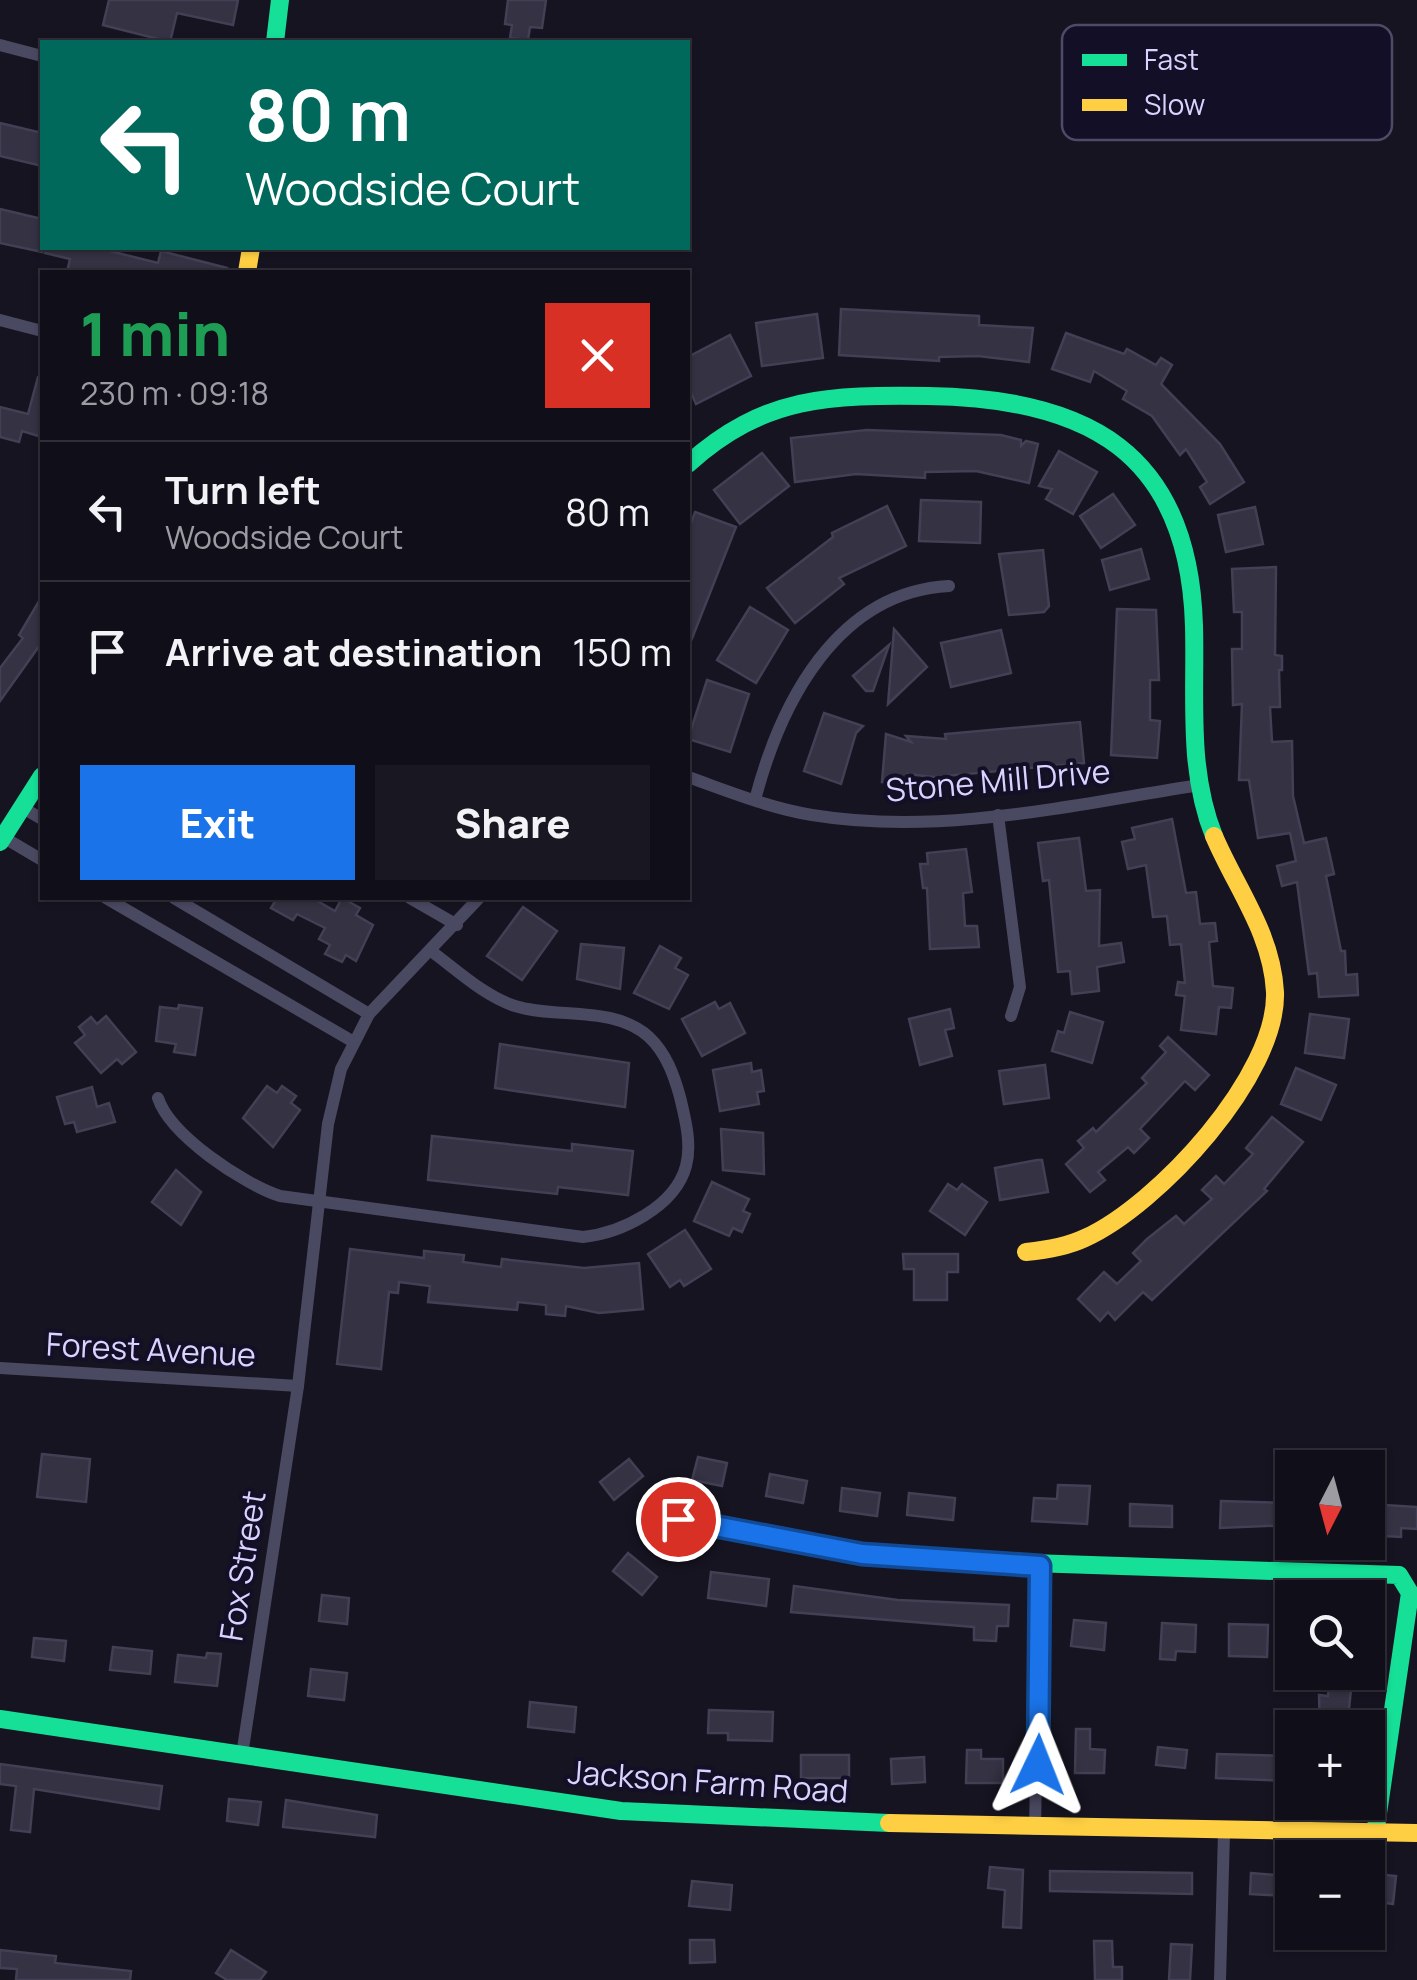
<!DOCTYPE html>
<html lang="en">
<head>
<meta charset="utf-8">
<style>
  :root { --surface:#100f19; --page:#191822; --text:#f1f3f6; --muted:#9c9ca2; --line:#302f38; --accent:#1a73e8 }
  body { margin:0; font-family:Manrope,sans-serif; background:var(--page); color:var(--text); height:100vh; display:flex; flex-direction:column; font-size:38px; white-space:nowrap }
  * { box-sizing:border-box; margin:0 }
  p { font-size:32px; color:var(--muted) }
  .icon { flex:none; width:55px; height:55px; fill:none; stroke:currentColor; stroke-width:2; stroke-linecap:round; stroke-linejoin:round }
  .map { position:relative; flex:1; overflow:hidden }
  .sheet { position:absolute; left:40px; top:270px; width:650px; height:630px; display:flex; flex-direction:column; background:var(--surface); border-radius:0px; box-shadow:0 2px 8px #0004,0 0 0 2px var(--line) }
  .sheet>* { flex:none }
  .banner { position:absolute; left:40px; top:40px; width:650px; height:210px; border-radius:0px; box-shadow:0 2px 8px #0004,0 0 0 2px var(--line); background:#00695c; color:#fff; overflow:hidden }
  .needle { width:65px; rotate:186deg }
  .tools { position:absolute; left:1275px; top:1450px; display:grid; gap:20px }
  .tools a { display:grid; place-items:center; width:110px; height:110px; border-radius:0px; background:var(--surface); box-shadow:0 2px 8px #0004,0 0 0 2px var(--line); font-size:50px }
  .pin { position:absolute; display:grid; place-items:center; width:85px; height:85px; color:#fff; margin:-42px; border:5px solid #fff; border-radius:50%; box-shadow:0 2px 10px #0007 }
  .me { position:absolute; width:110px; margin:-55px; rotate:2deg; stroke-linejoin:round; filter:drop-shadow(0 0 8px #0008) }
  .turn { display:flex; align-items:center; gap:35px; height:210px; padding:0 40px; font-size:45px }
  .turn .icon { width:130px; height:130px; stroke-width:2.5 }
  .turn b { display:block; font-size:70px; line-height:85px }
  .round { display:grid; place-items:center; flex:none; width:105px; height:105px; border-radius:0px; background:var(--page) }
  .summary { display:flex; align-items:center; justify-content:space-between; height:170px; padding:0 40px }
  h1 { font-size:60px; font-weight:800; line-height:75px; color:#1e9e55 }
  .button { display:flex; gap:20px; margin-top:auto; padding:20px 40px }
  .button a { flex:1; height:115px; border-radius:0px; background:var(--accent); color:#fff; font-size:40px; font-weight:800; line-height:115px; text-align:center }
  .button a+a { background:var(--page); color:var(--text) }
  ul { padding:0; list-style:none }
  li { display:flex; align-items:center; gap:30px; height:140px; padding:0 40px; border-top:2px solid var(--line) }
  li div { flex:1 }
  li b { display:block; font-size:38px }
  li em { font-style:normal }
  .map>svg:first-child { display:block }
</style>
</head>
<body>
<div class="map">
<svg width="1417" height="1980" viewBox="0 0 1417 1980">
  <rect width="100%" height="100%" fill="#161421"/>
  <g fill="#343243" stroke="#433f54" stroke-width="2.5">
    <path d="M109,0H238L233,25L177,13L170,42L103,25Z"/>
    <path d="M508,0H546L542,28L530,27L528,40L510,38L512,25L505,24Z"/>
    <path d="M0,123L42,133V166L0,156Z"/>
    <path d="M0,209L42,219V252L0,243Z"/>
    <path d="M46,248H98L158,263L161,251L227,268L226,272H67L70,259L45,253Z"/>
    <path d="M841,309L979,316V325L1033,328L1029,362L978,356L939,357V361L839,355Z"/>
    <path d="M817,314L823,358L762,366L756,323Z"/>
    <path d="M1066,333L1124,354L1127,349L1156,365L1161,358L1172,365L1161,384L1220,444L1244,482L1210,504L1200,487L1207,482L1186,449L1180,455L1152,416L1123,399L1127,391L1094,371L1090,382L1052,369Z"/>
    <path d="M730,335L751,376L696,404L688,386V357Z"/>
    <path d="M38,377H42V437L22,431L19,442L0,437V407L28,414Z"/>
    <path d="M867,430L1001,435L1021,440V446L1026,441L1038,444L1029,483L976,471L925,472V478L856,474L795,482L791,438Z"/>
    <path d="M1059,451L1097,472L1073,514L1046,499L1052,489L1039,486Z"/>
    <path d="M762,453L789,486L740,524L714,490Z"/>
    <path d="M1113,494L1135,525L1101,548L1080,516Z"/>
    <path d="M921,500L981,502L980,543L919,541Z"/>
    <path d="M887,506L906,546L839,578L844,584L795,623L767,588L833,537L832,533Z"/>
    <path d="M1255,507L1263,544L1226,552L1218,515Z"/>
    <path d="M695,512L736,527L689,646L688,532Z"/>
    <path d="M1141,549L1149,579L1110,590L1102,560Z"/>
    <path d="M1043,550L1049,606L1044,612L1009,615L999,554Z"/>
    <path d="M1276,567L1275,655L1282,656V670H1279L1280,707H1270L1272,742L1292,741L1293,796L1304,843L1326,838L1334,874L1326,876L1341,951H1345L1346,975L1357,974L1358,995L1319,997L1317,973L1309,974L1297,882L1282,886L1277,866L1296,861L1290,833L1258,838L1249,780H1239L1242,704L1233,705L1232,649H1242V612H1234L1232,569Z"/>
    <path d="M42,596V642L0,701V668L23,638L19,635Z"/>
    <path d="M750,607L788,630L756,683L717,660Z"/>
    <path d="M1117,609L1156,610L1159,680H1150V720L1160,721L1157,758L1111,755Z"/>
    <path d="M894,629L927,667L888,704Z"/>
    <path d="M1001,630L1011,673L951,687L941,643Z"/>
    <path d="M889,645L873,691H866L853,676Z"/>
    <path d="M707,680L749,694L730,752L688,739Z"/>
    <path d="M824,713L863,726L856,733L841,784L804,771Z"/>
    <path d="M1080,722L1084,763L934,777L907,774V784L882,782L886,734L911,742L906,736L946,739L945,734Z"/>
    <path d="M1172,819L1186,893L1196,892L1200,924L1215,923L1217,941L1209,942L1213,986L1233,988L1231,1008L1219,1007L1216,1034L1181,1030L1185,996L1176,995L1178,982L1185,983L1181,944L1170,945L1167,916L1153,917L1146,865L1128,869L1122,842L1135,839L1132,828Z"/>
    <path d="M1079,838L1086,891L1100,890L1099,946L1121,943L1124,962L1097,967L1099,991L1072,994L1070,971L1058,972L1049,880L1043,881L1038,843Z"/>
    <path d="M966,849L972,892L963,893L965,926H977L979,947L930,949L927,888H923L920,864H928L927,853Z"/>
    <path d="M277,898H312L335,911L342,898L360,908L356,915L373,925L356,961L346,955L342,962L325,954L330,945L319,939L325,928L297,914L293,920L271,908Z"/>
    <path d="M523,907L557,931L522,980L487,956Z"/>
    <path d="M581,944L624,948L620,989L577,979Z"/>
    <path d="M660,946L681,958L675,968L688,975L669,1009L634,993Z"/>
    <path d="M715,1002L719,1009L730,1003L745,1033L702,1056L682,1019Z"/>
    <path d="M179,1005L202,1008L195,1055L174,1052L176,1044L156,1041L160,1007L178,1009Z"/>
    <path d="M950,1009L954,1028L945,1030L952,1056L920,1065L909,1019Z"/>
    <path d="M1070,1012L1103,1022L1092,1063L1052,1051L1058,1031L1064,1033Z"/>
    <path d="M1310,1014L1349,1019L1344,1058L1305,1053Z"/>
    <path d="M106,1016L136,1052L122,1064L117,1059L101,1073L75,1043L85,1035L79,1027L91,1017L97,1024Z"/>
    <path d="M1168,1037L1209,1075L1195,1090L1185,1081L1140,1129L1149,1138L1134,1153L1128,1147L1098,1172L1105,1180L1090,1192L1066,1164L1084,1148L1078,1141L1093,1128L1096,1132L1147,1083L1142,1078L1166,1052L1160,1046Z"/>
    <path d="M500,1044L629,1063L625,1107L495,1088Z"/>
    <path d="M751,1063L752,1072L761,1070L764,1091L757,1092L759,1104L720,1111L713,1070Z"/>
    <path d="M1045,1065L1049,1098L1004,1104L999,1071Z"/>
    <path d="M1296,1068L1336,1085L1321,1120L1281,1104Z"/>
    <path d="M267,1086L277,1093L282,1086L296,1096L291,1103L300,1110L273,1147L243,1118Z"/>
    <path d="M92,1087L97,1107L109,1103L115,1122L77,1132L74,1122L65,1124L57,1097Z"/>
    <path d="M1272,1117L1303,1142L1264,1189L1267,1191L1152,1300L1143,1292L1115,1320L1108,1312L1100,1321L1078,1299L1104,1272L1117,1284L1141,1261L1133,1253L1147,1239L1176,1216L1184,1224L1212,1199L1202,1190L1216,1176L1224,1184L1253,1154L1246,1148Z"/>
    <path d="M721,1129L763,1133L764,1174L723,1170Z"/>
    <path d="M432,1136L572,1151V1144L633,1151L628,1195L558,1187L557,1194L428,1180Z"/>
    <path d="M1037,1160H1042L1048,1192L1000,1200L995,1168Z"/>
    <path d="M176,1170L201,1192L181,1225L152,1202Z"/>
    <path d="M712,1182L749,1199L743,1211L750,1214L742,1232L733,1228L729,1236L694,1221Z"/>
    <path d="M948,1184L957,1190L962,1184L987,1202L965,1235L930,1211Z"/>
    <path d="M685,1230L711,1269L684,1286L680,1280L670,1287L648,1254Z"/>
    <path d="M350,1249L424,1258V1251L464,1255L463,1262L501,1267L502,1259L584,1268L639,1263L643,1309L599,1313L566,1306L565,1316L546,1314V1305L518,1302L517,1310L428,1302L430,1286L399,1282L398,1293L389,1292L381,1369L337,1364Z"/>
    <path d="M903,1254H958V1272H947V1300H914V1269H904Z"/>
    <path d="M42,1454L90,1459L86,1502L37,1497Z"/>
    <path d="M698,1457L727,1463L722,1486L692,1480Z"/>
    <path d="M629,1459L643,1476L614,1500L600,1482Z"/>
    <path d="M770,1474L807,1481L803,1503L766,1496Z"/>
    <path d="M1058,1485L1090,1486L1087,1524L1032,1521L1034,1498L1057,1499Z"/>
    <path d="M842,1488L880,1493L877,1516L840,1511Z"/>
    <path d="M909,1493L955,1498L953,1520L907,1515Z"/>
    <path d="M1221,1501L1292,1503V1525L1220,1528Z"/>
    <path d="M1130,1504L1172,1506V1527L1130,1526Z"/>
    <path d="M1368,1504L1417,1507V1529L1401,1528V1537L1384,1536V1527L1368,1526Z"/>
    <path d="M628,1553L657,1577L642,1595L613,1571Z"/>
    <path d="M711,1572L769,1579L766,1606L708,1598Z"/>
    <path d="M794,1586L898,1600L1009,1605L1008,1626H997L996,1641L974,1640V1627L791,1612Z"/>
    <path d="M322,1595L349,1598L347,1624L319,1621Z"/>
    <path d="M1074,1620L1106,1623L1104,1650L1071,1646Z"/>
    <path d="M1162,1623L1196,1625L1195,1652L1176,1651L1175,1660L1160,1659Z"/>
    <path d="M1229,1624L1268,1625L1267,1657L1229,1656Z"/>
    <path d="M34,1638L66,1641L64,1661L32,1657Z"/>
    <path d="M113,1647L152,1651L150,1674L110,1670Z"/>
    <path d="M207,1653L221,1654L217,1686L175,1682L178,1655L206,1658Z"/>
    <path d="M311,1669L347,1673L344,1700L308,1696Z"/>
    <path d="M1330,1678L1352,1680L1347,1728H1320L1319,1695L1328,1696Z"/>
    <path d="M530,1702L576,1707L574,1732L528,1727Z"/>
    <path d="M709,1710L773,1712L772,1741L728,1740V1733H708Z"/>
    <path d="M1076,1729H1090V1749L1105,1750L1104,1773H1075Z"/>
    <path d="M1158,1747L1187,1750L1185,1768L1156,1765Z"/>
    <path d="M967,1750H981V1759H1003V1783H966Z"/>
    <path d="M1217,1754L1292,1756V1781L1216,1778Z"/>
    <rect x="801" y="1755" width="48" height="23"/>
    <path d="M924,1757L925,1782L892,1784L891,1759Z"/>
    <path d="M0,1764L162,1786L159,1809L34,1789L30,1832L11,1830L16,1786L0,1784Z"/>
    <path d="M229,1799L261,1802L258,1825L227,1821Z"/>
    <path d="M286,1800L377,1815L375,1837L283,1827Z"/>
    <path d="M990,1867L1023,1870L1021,1928L1003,1927L1005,1890L988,1888Z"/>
    <path d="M1050,1871L1192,1873V1894L1050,1891Z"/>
    <path d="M1251,1873L1288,1876L1286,1896L1250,1894Z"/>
    <path d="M1368,1873L1396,1876L1393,1904L1386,1903L1382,1934L1368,1932Z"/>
    <path d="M692,1881L732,1885L730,1910L689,1906Z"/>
    <path d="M690,1940H714L715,1962L690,1963Z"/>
    <path d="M1094,1941H1112L1113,1967H1122V1980H1095Z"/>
    <path d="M1171,1944L1192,1945L1190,1980H1169Z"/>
    <path d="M0,1950L56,1956L55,1963L131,1971L130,1980H16L17,1969L0,1968Z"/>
    <path d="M231,1950L266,1972L260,1980H227L216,1973Z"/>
  </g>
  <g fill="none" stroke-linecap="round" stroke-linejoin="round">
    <g stroke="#4a4962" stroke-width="12">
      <path d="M0,45L42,56"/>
      <path d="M0,320L42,331"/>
      <path d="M688,777C728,791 769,808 812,815C940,836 1072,805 1199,785"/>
      <path d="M755,800C780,704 836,592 949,586"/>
      <path d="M23,808L42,819"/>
      <path d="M998,815L1020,987L1011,1016"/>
      <path d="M3,837L42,860"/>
      <path d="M106,898L352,1041"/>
      <path d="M174,898L369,1014"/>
      <path d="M410,898L457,925"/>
      <path d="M158,1098C170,1135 243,1184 280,1196L583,1237C621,1233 675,1207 686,1166C692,1144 685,1118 680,1097C674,1075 666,1053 649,1037C614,1005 556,1019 515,1006C484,996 457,970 431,951"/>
      <path d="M0,1368L298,1386"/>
      <path d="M242,1755L298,1386L328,1124L341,1069L369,1014L479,898"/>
      <path d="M1035,1829L1040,1566"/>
      <path d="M1220,1980L1224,1833"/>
    </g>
    <g stroke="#16e098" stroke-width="18">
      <path d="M275,42L280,0"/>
      <path d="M688,464C765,395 830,395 928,396C1087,398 1189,452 1194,626C1196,696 1187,769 1214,836"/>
      <path d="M0,842L42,776"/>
      <path d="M677,1519L905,1559L1399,1575L1410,1593L1375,1834"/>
      <path d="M0,1719L621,1811L889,1823"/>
    </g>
    <g stroke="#ffcf43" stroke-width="18">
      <path d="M247,272L251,248"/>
      <path d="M1026,1252C1047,1250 1066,1247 1085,1238C1158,1205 1278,1075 1275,992C1272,933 1236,888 1214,836"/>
      <path d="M889,1823L1417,1833"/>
    </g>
  </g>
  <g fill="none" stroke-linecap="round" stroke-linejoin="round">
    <defs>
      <path id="route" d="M678,1519L862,1554L1040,1566L1038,1765"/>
    </defs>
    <use href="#route" stroke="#114b97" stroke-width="25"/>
    <use href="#route" stroke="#1a73e8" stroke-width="18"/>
  </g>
  <g text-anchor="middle" stroke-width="8" stroke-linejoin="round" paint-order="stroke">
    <g font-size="32" fill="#d9d4ff" stroke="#130f26">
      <text transform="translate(998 781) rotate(-5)" y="11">Stone Mill Drive</text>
      <text transform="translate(151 1350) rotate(3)" y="11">Forest Avenue</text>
      <text transform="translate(243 1566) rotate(-81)" y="11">Fox Street</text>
      <text transform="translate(708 1782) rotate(4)" y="11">Jackson Farm Road</text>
    </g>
  </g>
  <rect x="1062" y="25" width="330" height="115" rx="15" fill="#130f26" stroke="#4e4a67" stroke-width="2.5"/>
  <rect x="1082" y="54" width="45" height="12" fill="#16e098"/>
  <rect x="1082" y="99" width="45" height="12" fill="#ffcf43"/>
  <g font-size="28" fill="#d9d4ff">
    <text x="1144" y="70">Fast</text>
    <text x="1144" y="115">Slow</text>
  </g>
</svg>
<div class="tools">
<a><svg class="needle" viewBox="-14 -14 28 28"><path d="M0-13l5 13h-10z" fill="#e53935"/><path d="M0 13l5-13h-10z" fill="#9c9ca2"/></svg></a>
<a><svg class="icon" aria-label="search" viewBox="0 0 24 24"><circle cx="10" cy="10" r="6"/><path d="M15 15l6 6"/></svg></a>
<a>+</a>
<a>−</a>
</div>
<div class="pin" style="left:678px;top:1519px;background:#d93025"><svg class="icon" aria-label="arrive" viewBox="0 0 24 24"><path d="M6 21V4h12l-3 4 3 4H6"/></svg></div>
<svg class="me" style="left:1038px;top:1765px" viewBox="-20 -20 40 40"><path d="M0-17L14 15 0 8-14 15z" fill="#1a73e8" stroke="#fff" stroke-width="4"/></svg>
<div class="banner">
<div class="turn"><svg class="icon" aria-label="left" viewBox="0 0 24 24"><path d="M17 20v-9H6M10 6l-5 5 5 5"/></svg><div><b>80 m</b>Woodside Court</div></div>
</div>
<section class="sheet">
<div class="summary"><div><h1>1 min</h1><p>230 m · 09:18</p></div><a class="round" style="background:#d93025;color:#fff"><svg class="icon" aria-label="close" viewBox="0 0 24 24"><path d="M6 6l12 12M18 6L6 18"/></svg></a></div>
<ul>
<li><svg class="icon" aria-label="left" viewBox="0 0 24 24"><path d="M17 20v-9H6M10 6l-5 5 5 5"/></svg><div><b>Turn left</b><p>Woodside Court</p></div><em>80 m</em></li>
<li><svg class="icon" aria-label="arrive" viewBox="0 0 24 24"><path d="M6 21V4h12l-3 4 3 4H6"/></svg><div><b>Arrive at destination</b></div><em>150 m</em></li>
</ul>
<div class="button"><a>Exit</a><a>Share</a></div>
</section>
</div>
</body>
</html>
